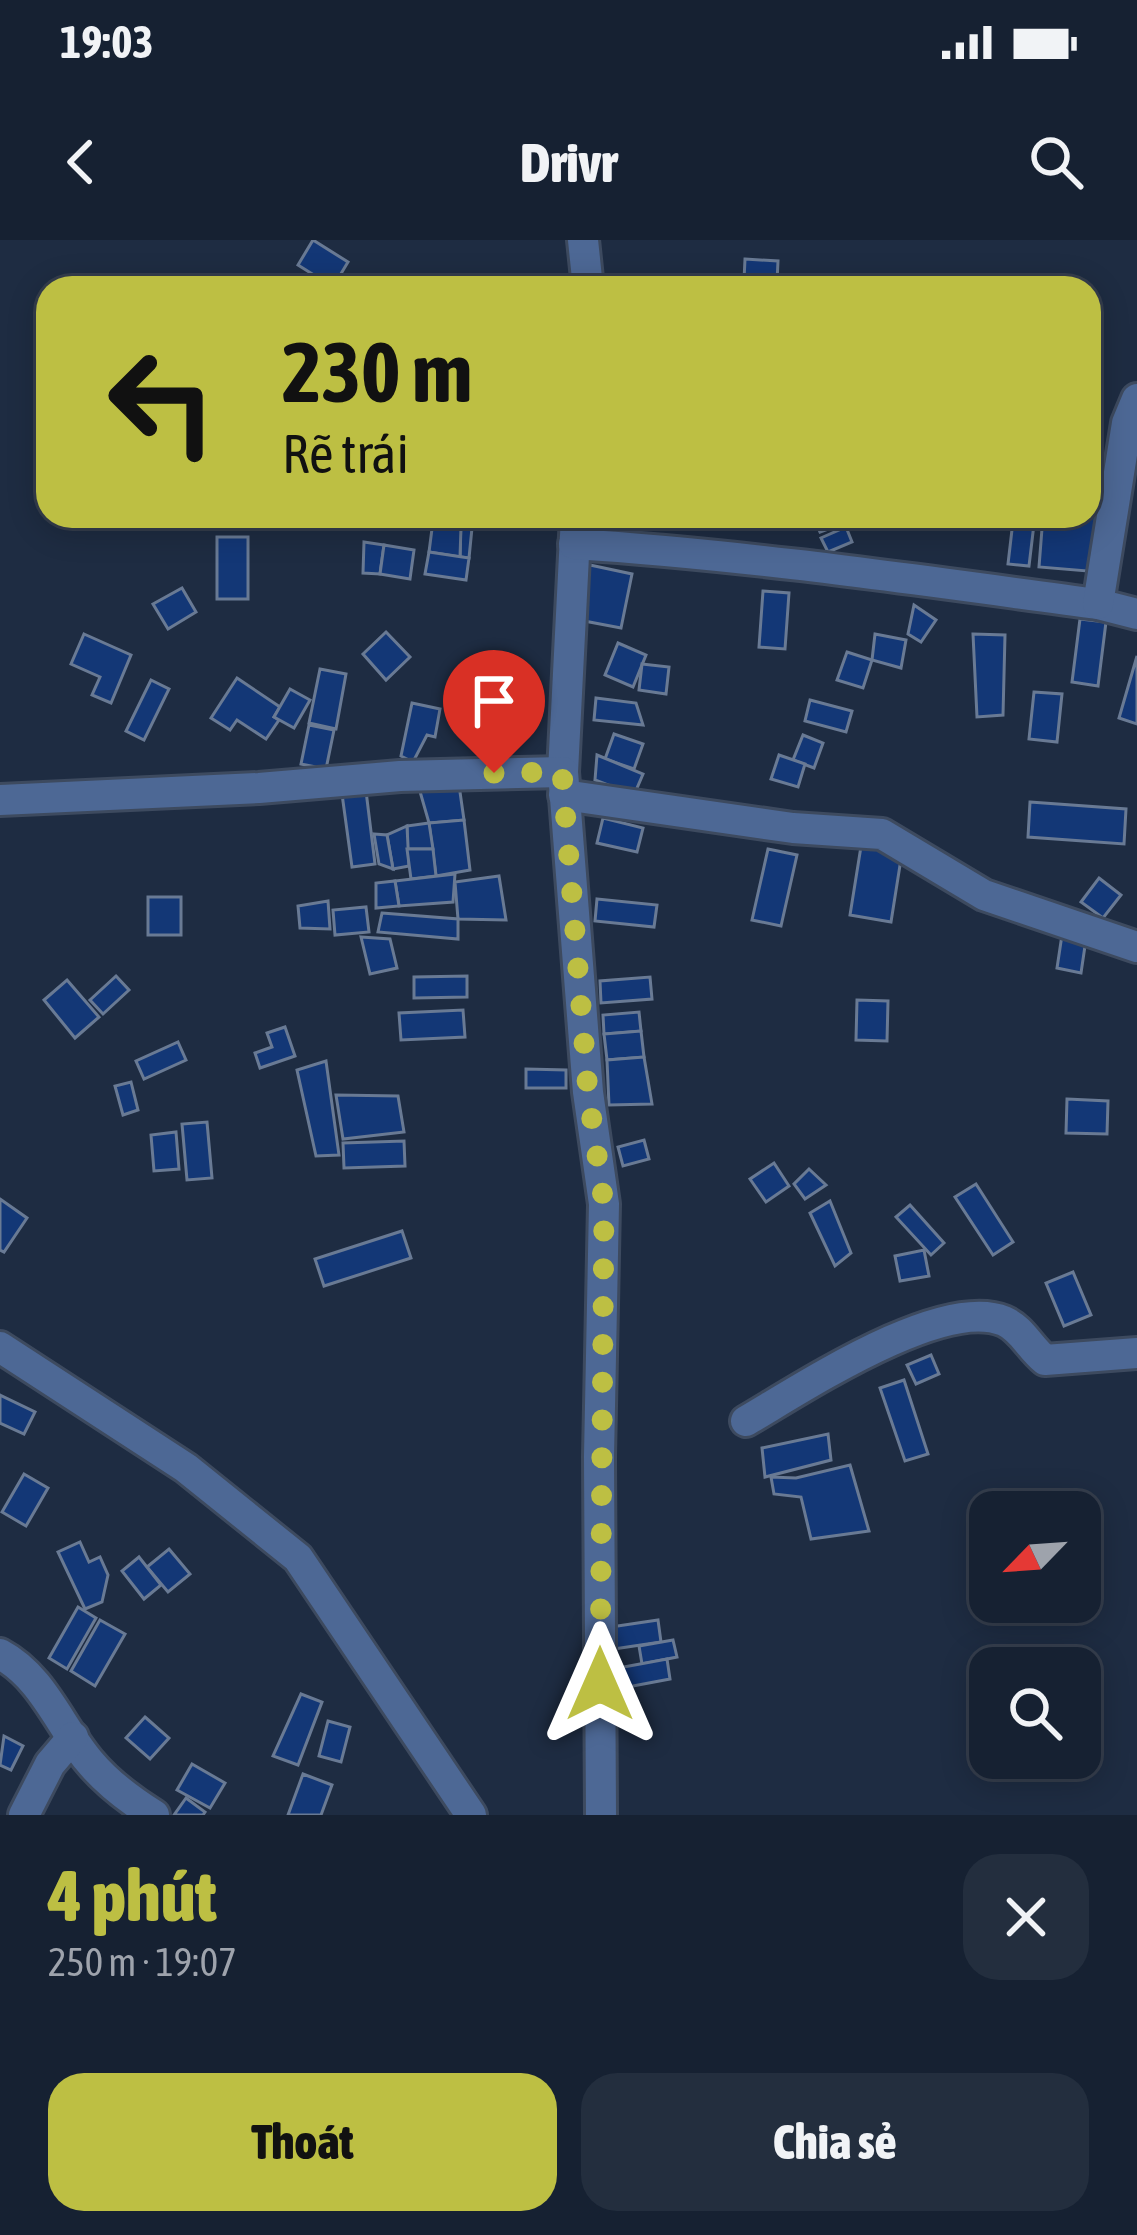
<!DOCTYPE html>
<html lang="vi">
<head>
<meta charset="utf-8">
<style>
  :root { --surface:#162132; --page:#232e3e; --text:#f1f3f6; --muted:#9ea3ac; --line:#353e4d; --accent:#bdbf43 }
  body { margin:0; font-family:"Asap Condensed",sans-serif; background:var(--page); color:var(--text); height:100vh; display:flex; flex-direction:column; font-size:45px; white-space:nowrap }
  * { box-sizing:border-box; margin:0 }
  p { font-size:39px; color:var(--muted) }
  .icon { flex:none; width:66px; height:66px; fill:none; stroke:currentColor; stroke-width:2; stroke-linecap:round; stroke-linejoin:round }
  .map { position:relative; height:1575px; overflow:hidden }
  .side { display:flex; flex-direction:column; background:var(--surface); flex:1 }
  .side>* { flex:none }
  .banner { position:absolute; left:36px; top:36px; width:1065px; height:252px; border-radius:36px; box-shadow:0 6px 30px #0003,0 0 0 3px var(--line); background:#bdbf43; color:#111; overflow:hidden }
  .needle { width:78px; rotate:245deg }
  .fabs { position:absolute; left:969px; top:1251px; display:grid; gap:24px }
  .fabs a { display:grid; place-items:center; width:132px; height:132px; border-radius:24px; background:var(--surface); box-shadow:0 6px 30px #0003,0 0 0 3px var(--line); font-size:60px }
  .pin { position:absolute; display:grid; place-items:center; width:102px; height:102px; color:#fff; margin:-123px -51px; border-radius:50% 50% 50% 0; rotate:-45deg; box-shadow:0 0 12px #0007 }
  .pin .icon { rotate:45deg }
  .me { position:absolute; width:132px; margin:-66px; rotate:0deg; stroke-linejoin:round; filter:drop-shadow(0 0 9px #0008) }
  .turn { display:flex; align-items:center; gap:42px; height:252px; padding:0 48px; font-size:54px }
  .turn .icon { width:156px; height:156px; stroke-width:2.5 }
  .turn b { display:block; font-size:84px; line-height:102px }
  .round { display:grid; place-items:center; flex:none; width:126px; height:126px; border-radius:36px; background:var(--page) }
  .headline { display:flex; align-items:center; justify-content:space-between; height:204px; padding:0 48px }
  h1 { font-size:72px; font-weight:800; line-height:90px; color:var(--accent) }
  .primary-button { display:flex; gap:24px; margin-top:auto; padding:24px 48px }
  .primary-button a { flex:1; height:138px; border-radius:36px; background:var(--accent); color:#111; font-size:48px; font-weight:800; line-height:138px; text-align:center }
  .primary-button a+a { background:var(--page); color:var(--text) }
  .status { display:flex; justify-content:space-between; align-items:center; height:84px; padding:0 60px; background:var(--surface); direction:ltr }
  .status svg { height:33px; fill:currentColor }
  header { display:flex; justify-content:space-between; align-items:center; height:156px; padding:0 48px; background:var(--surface); font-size:54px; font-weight:800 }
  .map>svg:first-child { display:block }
</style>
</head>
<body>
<div class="status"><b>19:03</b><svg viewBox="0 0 49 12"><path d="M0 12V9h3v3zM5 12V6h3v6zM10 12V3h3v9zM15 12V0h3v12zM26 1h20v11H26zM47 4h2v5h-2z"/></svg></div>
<header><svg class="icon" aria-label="back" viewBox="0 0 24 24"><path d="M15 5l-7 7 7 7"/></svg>Drivr<svg class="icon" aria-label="search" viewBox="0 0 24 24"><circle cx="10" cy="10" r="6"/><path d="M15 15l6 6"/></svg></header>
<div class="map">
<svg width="1137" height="1575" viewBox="0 0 1137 1575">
  <rect width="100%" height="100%" fill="#1e2c42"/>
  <g fill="#133776" stroke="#697a94" stroke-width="3">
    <path d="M313,0L348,22L333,47L298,25Z"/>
    <path d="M745,19L778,21L777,42L744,40Z"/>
    <path d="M837,36H866L867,48H838Z"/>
    <path d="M1089,240L1105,241L1099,332L1039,327L1043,276H1089Z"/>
    <path d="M461,276L473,278L469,318L460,317Z"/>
    <path d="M813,276H845L847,282L820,292Z"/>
    <path d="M433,281L461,287L460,317L429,312Z"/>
    <path d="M1013,281L1034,284L1029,326L1008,324Z"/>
    <path d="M846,287L852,302L828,312L821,298Z"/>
    <rect x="217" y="297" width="31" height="62"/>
    <path d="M364,302L384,305L380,334L363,333Z"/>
    <path d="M384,305L414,310L410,339L380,334Z"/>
    <path d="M429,312L469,318L466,340L425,334Z"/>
    <path d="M590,325L632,334L621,388L579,380Z"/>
    <path d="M182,348L196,372L168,389L153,364Z"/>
    <path d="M763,351L789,353L785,409L759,407Z"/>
    <path d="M914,365L936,380L921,402L908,394Z"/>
    <path d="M1080,379L1106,382L1098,446L1072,442Z"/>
    <path d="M386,392L410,417L386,440L363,414Z"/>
    <path d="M84,394L131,415L111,463L92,455L100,437L71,424Z"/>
    <path d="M875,394L906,400L901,428L872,420Z"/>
    <path d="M973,394L1005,395L1003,475L977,477Z"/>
    <path d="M618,403L646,415L633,447L605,435Z"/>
    <path d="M847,412L872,420L863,448L837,440Z"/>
    <path d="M1137,416V484L1119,478Z"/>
    <path d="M642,424L669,427L666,454L639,450Z"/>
    <path d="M320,429L346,434L336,489L309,483Z"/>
    <path d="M237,438L280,467L274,477L279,480L266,499L237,480L230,490L211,478Z"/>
    <path d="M476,438L492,440L487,470L472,468Z"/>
    <path d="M151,440L169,449L144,500L126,491Z"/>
    <path d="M290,449L310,460L294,488L274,477Z"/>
    <path d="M1034,452L1062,454L1057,502L1029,499Z"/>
    <path d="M596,458L636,463L643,485L594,480Z"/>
    <path d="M810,460L852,471L846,492L805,481Z"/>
    <path d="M412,463L440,469L435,497L427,495L413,522L401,516Z"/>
    <path d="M309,485L334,490L326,529L301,524Z"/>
    <path d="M614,494L643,504L634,529L605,519Z"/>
    <path d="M803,495L823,503L814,528L793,520Z"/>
    <path d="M597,515L643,534L634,555L595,540Z"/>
    <path d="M779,515L805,524L798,547L771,539Z"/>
    <path d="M459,545L464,580L429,583L419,548Z"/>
    <path d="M366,551L375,624L352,627L342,554Z"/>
    <path d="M1030,562L1126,569L1124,604L1028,597Z"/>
    <path d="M603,578L643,588L637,612L597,603Z"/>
    <path d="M464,580L470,630L436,636L429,583Z"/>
    <path d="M429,583L433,609H407V586Z"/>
    <path d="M407,586L409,626L393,629L387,595Z"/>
    <path d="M374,594L387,595L393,629L379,624Z"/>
    <path d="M863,594L904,600L891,682L850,675Z"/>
    <path d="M407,609H433L436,636L411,639Z"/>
    <path d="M768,609L797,615L781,686L752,680Z"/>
    <path d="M455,634L453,662L399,666L395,641Z"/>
    <path d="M499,636L506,680L458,679L455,642Z"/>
    <path d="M1099,638L1121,655L1103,678L1081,662Z"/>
    <path d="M395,641L399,666L376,668V643Z"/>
    <rect x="148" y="657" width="33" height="38"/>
    <path d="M597,659L657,665L654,687L595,681Z"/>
    <path d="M328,661L330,689L300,688L298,666Z"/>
    <path d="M366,667L369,692L335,695L333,670Z"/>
    <path d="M382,673L458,679V699L378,692Z"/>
    <path d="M1065,675L1089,679L1081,733L1057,728Z"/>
    <path d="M361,697L390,699L397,728L370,734Z"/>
    <path d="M116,736L129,750L103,774L90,760Z"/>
    <path d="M467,736V757L414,758V737Z"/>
    <path d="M650,737L652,759L601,763L600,741Z"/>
    <path d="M67,740L99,777L75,798L44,760Z"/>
    <path d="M857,760L888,761L887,801L856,800Z"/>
    <path d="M463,770L465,797L401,800L399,773Z"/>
    <path d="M639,772L641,791L604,794L603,775Z"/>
    <path d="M285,787L295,816L260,828L255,813L272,807L267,793Z"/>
    <path d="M641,791L644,817L607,820L604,794Z"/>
    <path d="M178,802L186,820L144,839L136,821Z"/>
    <path d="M644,817L652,864L609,865L607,820Z"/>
    <path d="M326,821L339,915L316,916L297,830Z"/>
    <path d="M526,829L566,830V848H526Z"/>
    <path d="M131,842L138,870L123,875L115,846Z"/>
    <path d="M336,855L398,856L404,892L343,899Z"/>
    <path d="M1067,859L1108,861L1107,894L1066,893Z"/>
    <path d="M207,882L212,938L187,940L182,884Z"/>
    <path d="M176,892L179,929L154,931L151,895Z"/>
    <path d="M644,900L649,919L623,926L618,907Z"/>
    <path d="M404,901L405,926L344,928L343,903Z"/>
    <path d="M774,923L789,946L766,962L750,939Z"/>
    <path d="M809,929L826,945L805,959L794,944Z"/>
    <path d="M976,944L1013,1002L993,1015L955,957Z"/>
    <path d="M0,959L27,978L4,1012L0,1010Z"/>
    <path d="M830,961L851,1013L835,1026L810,973Z"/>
    <path d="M910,965L944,1003L931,1015L896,977Z"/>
    <path d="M402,991L411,1018L324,1046L315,1019Z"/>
    <path d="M924,1010L929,1036L900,1041L895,1016Z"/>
    <path d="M1073,1032L1091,1075L1064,1086L1046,1043Z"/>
    <path d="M931,1115L939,1134L916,1144L907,1125Z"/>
    <path d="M904,1140L928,1214L905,1221L880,1148Z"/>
    <path d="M0,1155L35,1172L24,1194L0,1183Z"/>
    <path d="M828,1194L831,1220L765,1237L762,1208Z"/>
    <path d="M850,1225L869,1291L811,1299L801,1257L774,1254L771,1237L796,1238Z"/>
    <path d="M24,1234L48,1248L26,1286L2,1272Z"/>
    <path d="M80,1302L89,1322L100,1317L108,1335L102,1362L85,1369L58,1312Z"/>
    <path d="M169,1309L190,1334L168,1352L147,1327Z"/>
    <path d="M139,1317L161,1345L144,1359L122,1331Z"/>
    <path d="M78,1367L96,1378L67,1429L49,1418Z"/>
    <path d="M100,1380L125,1394L95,1446L71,1431Z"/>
    <path d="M658,1380L661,1402L607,1410L604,1388Z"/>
    <path d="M673,1400L677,1417L642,1424L639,1406Z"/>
    <path d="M667,1419L670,1439L617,1449L613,1429Z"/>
    <path d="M301,1454L322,1462L298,1525L273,1516Z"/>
    <path d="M145,1477L169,1498L150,1519L126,1498Z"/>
    <path d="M328,1481L350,1487L341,1522L319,1516Z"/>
    <path d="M4,1496L23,1506L11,1530L0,1525Z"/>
    <path d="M192,1524L225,1543L210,1568L177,1550Z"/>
    <path d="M303,1534L332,1545L321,1575H288Z"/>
    <path d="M186,1558L205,1572L203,1575H174Z"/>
  </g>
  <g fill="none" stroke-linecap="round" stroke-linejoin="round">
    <defs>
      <g id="minor">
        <path d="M583,0L588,48"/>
        <path d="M576,276L563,532L588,852L604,964L599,1217L601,1575"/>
        <path d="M574,304C749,315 924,341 1098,364L1137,374"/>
        <path d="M1098,364L1127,183L1137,159"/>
        <path d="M564,555L793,588L882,594L984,655L1137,707"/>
        <path d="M0,560L259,548L400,536L563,532"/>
        <path d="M0,1107L186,1228L298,1318L471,1575"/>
        <path d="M746,1181C801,1149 942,1055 1004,1081C1022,1089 1030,1108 1045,1120L1137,1113"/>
        <path d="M0,1414C43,1437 59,1485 89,1521C108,1544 130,1560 154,1575"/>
        <path d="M24,1575L50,1524L73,1497"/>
      </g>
    </defs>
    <use href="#minor" stroke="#3d4a5f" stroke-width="36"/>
    <use href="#minor" stroke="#4d6895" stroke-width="30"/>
  </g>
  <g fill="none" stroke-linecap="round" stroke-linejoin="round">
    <path stroke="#bdbf43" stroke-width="21" stroke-dasharray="0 37.8" d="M494,533L562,532L588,852L604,964L600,1444"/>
  </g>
</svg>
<div class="fabs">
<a><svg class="needle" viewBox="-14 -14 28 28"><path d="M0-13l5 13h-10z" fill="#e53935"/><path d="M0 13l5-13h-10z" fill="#9ea3ac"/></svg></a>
<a><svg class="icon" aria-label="search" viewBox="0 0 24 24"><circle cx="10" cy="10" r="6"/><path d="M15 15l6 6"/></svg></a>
</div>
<div class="pin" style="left:494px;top:533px;background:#d93025"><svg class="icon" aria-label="arrive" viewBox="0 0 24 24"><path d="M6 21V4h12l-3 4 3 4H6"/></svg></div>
<svg class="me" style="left:600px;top:1444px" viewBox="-20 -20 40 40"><path d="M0-17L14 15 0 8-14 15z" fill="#bdbf43" stroke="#fff" stroke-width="4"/></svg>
<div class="banner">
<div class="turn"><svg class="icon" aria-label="left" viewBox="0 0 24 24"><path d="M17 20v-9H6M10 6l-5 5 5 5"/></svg><div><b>230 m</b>Rẽ trái</div></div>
</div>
</div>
<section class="side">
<div class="headline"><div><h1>4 phút</h1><p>250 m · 19:07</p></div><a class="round"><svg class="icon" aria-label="close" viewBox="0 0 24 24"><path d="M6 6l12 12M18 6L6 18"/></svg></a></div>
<div class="primary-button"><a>Thoát</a><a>Chia sẻ</a></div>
</section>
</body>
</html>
